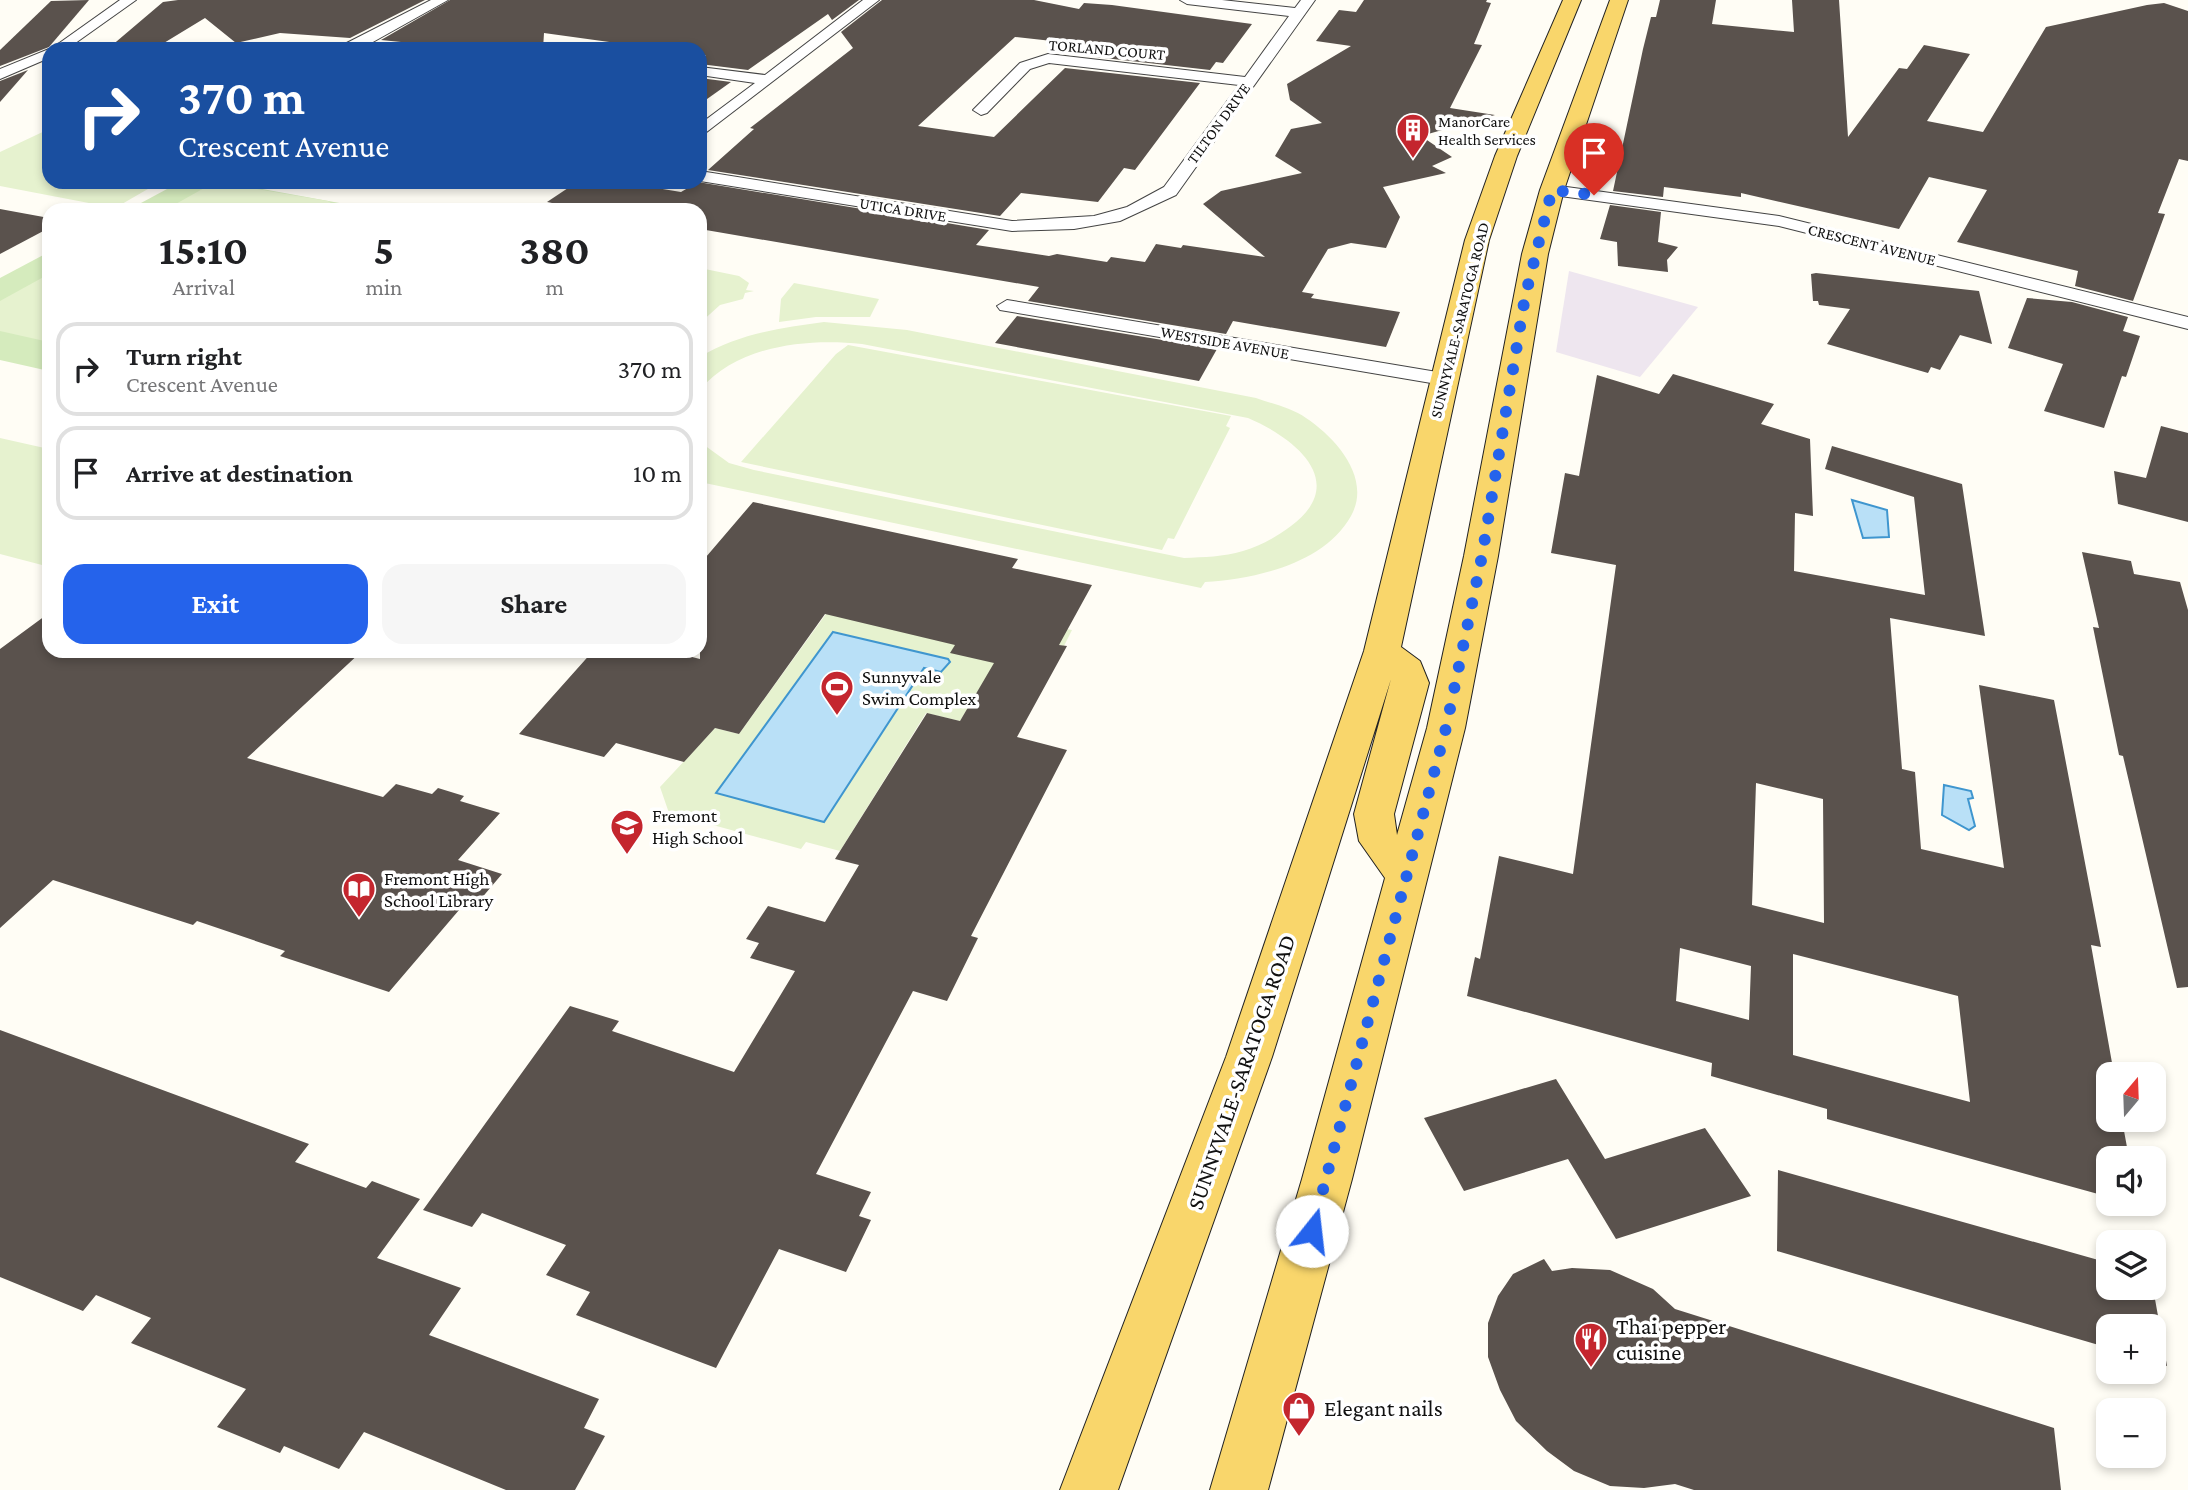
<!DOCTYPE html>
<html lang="en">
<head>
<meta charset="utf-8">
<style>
  :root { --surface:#fff; --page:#f6f6f6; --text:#202124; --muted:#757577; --line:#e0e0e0; --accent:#2563eb }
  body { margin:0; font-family:"Crimson Pro",serif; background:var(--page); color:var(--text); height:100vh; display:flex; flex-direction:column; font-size:26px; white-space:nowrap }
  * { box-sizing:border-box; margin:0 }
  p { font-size:23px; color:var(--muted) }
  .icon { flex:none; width:38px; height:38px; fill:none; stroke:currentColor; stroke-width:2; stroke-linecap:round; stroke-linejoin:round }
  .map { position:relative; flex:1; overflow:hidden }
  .panel { position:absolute; left:42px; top:203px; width:665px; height:455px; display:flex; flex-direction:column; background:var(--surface); border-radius:21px; box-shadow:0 4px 10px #0003 }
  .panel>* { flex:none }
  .hud { position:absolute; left:42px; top:42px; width:665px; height:147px; border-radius:21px; box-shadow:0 4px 10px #0003; background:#1a4fa0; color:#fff; overflow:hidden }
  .needle { width:46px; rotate:19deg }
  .fabs { position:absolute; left:2096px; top:1062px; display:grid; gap:14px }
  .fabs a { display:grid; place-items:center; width:70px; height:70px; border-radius:14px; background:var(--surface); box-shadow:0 4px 10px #0003; font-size:35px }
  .pin { position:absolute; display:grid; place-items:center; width:60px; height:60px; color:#fff; margin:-72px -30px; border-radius:50% 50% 50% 0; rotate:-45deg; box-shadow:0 0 7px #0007 }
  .pin .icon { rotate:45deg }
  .me { position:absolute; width:77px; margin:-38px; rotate:16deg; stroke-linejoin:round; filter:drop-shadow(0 0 5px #0008) }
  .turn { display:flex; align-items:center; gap:24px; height:147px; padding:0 21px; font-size:32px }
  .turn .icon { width:91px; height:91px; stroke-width:2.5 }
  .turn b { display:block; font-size:49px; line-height:60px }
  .eta { display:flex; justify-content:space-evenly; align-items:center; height:119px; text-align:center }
  .eta b { font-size:42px; font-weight:700; line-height:49px }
  .action { display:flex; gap:14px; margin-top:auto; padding:14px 21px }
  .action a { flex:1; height:80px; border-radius:21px; background:var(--accent); color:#fff; font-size:28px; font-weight:700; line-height:80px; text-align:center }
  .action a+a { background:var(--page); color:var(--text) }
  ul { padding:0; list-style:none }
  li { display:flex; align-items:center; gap:21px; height:94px; margin:0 14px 10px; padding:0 7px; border:4px solid var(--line); border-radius:21px }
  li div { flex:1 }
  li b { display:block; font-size:26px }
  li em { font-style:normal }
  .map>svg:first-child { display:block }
</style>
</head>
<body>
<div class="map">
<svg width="2188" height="1490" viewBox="0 0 2188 1490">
  <rect width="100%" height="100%" fill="#fffdf5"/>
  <path fill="#eee6ef" d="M1569,271L1698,307L1640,377L1556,352Z"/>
  <g fill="#d5ebbd">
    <path d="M180,182H224L378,210H128Z"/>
    <path d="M49,252V371L0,360V278Z"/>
  </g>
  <g fill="#e6f2cf">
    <path d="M49,129V182H160L115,208L0,186V152Z"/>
    <path d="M215,182L328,201L341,210H165Z"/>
    <path d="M700,268L739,276L749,283L746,290L754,291L745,293L743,299L720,305L700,323Z"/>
    <path d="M49,274V342L0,331V301Z"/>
    <path d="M794,283L879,299L870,317H816L779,322L781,299Z"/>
    <path d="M824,322L907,330L1256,398C1273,404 1292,408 1306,418C1336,438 1372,478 1351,516C1324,564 1255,579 1205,582L1201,588L700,482V442L729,463L754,470L1184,558C1204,557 1223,557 1243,551C1261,546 1276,537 1291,526C1350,482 1295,438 1248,418L862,344C808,338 737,345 700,390V357C738,334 780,328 824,322Z"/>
    <path d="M848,345L1231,416L1226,426L1230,428L1174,539L1168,538L1162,550L741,462L836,354Z"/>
    <path d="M0,438L49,449V560L42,565L0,554Z"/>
    <path d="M847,585L1072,630L1064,646L1023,636L1007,643L960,721L926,713L840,851L806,842L801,849L669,813L660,787L715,728L739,734Z"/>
  </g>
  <g fill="#b9e0f7" stroke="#3f96cf" stroke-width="2">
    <path d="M1852,500L1887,510L1889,537L1863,538Z"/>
    <path d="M833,632L948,659L950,662L941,672L924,668L824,822L716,793Z"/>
    <path d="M1944,785L1971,791L1973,798L1968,799L1975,826L1969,830L1942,815Z"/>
  </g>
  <g fill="#5a524d" fill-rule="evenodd">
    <path d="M89,0L49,47L0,66V50L51,1Z"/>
    <path d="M178,0H425L350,38L280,33L236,43L205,18L154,49L110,47L163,2Z"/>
    <path d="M450,0H859L832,20L828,14L748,70L700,64V60L706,55H700V49H660L544,33L543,49H388L401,42L381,40Z"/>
    <path d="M882,0H1034L1079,9L1084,3L1112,5L1252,24L1223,63L1216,62L1210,70L1078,55L1088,45L1015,37L918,126L994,137L1065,68L1200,83L1135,170L1124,168L1098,202L1021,193L1000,216L708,170L754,129L750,128L853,48L841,32Z"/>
    <path d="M1364,0H1487L1486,2L1491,3L1474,44L1482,45L1450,108L1495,115L1421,136L1452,157L1432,166L1446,173L1383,187L1400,217L1386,248L1351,243L1328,249L1302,292L1314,294L1311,298L1400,312L1386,347L1233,321L1226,334L1028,301L1039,287L700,229V210H548L557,204L547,202L577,182L613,187L620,182L681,192L698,182L989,230L976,245L1049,256L1057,254L1107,262L1111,257L1145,262L1156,244L1181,248L1183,245L1265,257L1203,204L1221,191L1302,173L1275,156L1291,129L1322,123L1290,100L1287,84L1351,46L1316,41L1339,10L1356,12Z"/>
    <path d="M1660,0H1716L1712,24L1794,32L1792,0H1839L1848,137L1899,68L1907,69L1924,45L1970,54L1927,121L1983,132L2046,27L2147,5L2164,3L2188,11V161L2179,159L2158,213L2165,214L2133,301L2075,286L2078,271L1957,242L1987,190L1929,177L1899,229L1741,193V197L1664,187L1663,197L1613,191L1643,49L1651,17H1656Z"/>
    <path d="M28,70L0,102V81Z"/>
    <path d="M700,78L731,82L700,104Z"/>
    <path d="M1610,205L1661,212L1658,242L1678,247L1667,260L1668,272L1618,266L1617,242L1600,239Z"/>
    <path d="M0,209L49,218V228L0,254Z"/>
    <path d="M1816,273L1979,291L1992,344L1960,335L1940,370L1931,367L1928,373L1827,344L1850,309L1819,305L1818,301H1813L1811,274Z"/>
    <path d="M2027,298L2072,302L2128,317L2123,331L2140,336L2126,377L2122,376L2104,428L2044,411L2063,364L2008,348Z"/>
    <path d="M1017,316L1217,349L1199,381L995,343Z"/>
    <path d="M1673,374L1774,404L1761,424L1810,439L1813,516L1795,513L1794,571L1925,595L1914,497L1825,469L1832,446L1962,484L1985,636L1890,618L1902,769L1915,772L1921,849L2004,868L1979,685L2054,700L2101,947L2091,945L2114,1074H2109V1120H2122L2129,1158H2109V1197L1827,1119V1109L1711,1076L1712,1063L1467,996L1475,957L1480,959L1499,856L1573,874L1616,565L1551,553L1565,473L1579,476L1597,375L1659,394ZM1756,783L1823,799L1824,923L1752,905ZM1680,948L1751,966L1749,1020L1676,1001ZM1793,954L1958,996L1970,1102L1793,1055Z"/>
    <path d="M2161,426L2188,433V522L2118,504L2114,471L2146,478Z"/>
    <path d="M753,502L1018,559L1012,568L1092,585L1059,645L1067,646L1017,737L1067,750L971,936L978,938L947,1001L913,991L816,1174L871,1192L859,1216L871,1220L846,1272L779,1249L716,1368L576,1315L590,1292L546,1275L566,1245L482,1213L472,1227L423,1210L570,1006L619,1021L612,1031L734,1072L795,971L750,958L759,943L746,939L768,906L825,922L859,865L835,859L927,713L960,721L994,663L950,653L955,645L825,614L739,734L715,728L684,762L616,743L604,757L519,734L593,651H668L700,659V564Z"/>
    <path d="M2082,552L2131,561L2134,574L2180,582L2188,610V987L2177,988L2123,756L2119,755L2093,627L2099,628Z"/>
    <path d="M49,613V651H362L247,758L383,797L396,784L432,794L438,788L464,796L460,801L500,813L458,860L502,874L480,900L471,896L389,992L280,956L285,951L197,921L193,925L53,880L0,928V649Z"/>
    <path d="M0,1030L309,1144L295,1162L366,1188L372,1181L420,1199L377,1258L461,1288L429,1335L599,1399L584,1428L605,1436L575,1490H506L364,1432L339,1469L284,1446L280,1453L217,1427L246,1389L131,1343L151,1318L96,1295L83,1311L0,1277Z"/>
    <path d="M1556,1079L1605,1159L1705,1128L1751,1196L1616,1239L1568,1159L1464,1191L1424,1118Z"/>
    <path d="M1778,1170L2109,1263V1288H2153L2167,1366L2154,1362V1326H2109V1348L1777,1251Z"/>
    <path d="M1544,1259L1552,1271L1572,1268L1610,1270L1653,1289L1675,1309L2054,1428L2061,1490H1694L1675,1484L1644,1488L1610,1486L1574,1471L1547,1451L1516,1421L1500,1390L1488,1357V1323L1498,1296L1513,1274Z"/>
  </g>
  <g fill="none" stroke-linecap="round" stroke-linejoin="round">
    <defs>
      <g id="street">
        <path d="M120,0H136L67,49H51Z"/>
        <path d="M431,0H448L364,47L335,49Z"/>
        <path d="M863,0H879L700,137V124L755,83L700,75V67L765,75Z"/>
        <path d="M1180,0H1222L1295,8L1301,0H1315L1176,195L1120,221L1074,229L1012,231L700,181V171L1012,221L1094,216L1127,207L1164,187L1239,85L1049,63L1030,69L987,113L981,115L973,110L1020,63L1048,54L1245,77L1289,16L1187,4Z"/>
        <path d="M49,49V58L0,79V69Z"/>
        <path d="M1552,185L1779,216L2188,317V329L1779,226L1546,194L1543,190Z"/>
        <path d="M1007,300L1443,373L1453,379L1443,385L1000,310L997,306Z"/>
      </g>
      <path id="primary" d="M1563,0H1581L1517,156L1489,240L1401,647L1420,661L1429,683L1394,814L1397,835L1427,728L1464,556L1522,254L1540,190L1610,0H1628L1564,190L1548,254L1498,556L1465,728L1352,1179L1268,1490H1210L1302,1179L1385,878L1359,841L1354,814L1391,679L1272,1057L1118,1490H1060L1226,1057L1364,651L1465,240L1495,156Z"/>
    </defs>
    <use href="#street" stroke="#444" stroke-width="2"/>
    <use href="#primary" stroke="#222" stroke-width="2"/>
    <use href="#street" fill="#fff" fill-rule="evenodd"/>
    <use href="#primary" fill="#f9d66b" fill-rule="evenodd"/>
  </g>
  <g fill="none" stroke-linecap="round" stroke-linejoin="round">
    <path stroke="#2563eb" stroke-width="12" stroke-dasharray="0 21.6" d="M1312,1231L1446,728L1482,556L1525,297L1552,190L1594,195"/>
  </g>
  <defs>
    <symbol id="building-pin" viewBox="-11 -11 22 30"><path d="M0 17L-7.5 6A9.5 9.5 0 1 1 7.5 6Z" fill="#c4262e" stroke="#fff"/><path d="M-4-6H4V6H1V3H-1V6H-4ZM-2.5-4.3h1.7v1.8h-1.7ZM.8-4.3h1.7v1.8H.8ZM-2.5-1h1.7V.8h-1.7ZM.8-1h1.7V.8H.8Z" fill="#fff"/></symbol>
    <symbol id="stadium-pin" viewBox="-11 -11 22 30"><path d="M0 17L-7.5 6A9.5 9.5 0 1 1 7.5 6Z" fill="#c4262e" stroke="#fff"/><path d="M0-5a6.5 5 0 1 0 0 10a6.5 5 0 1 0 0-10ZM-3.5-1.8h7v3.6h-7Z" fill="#fff"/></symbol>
    <symbol id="school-pin" viewBox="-11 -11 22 30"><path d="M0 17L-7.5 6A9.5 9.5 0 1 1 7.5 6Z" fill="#c4262e" stroke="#fff"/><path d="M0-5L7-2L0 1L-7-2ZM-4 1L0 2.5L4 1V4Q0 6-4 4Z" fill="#fff"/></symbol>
    <symbol id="library-pin" viewBox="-11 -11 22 30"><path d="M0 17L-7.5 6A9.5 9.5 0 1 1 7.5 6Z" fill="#c4262e" stroke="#fff"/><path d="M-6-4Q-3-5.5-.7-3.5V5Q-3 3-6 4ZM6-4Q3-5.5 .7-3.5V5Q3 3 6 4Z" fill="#fff"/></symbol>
    <symbol id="restaurant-pin" viewBox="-11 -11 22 30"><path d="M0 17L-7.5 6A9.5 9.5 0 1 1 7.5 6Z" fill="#c4262e" stroke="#fff"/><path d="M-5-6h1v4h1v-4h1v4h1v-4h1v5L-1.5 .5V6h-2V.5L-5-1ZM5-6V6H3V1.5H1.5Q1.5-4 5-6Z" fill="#fff"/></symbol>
    <symbol id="shop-pin" viewBox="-11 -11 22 30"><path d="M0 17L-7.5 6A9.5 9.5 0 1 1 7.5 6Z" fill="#c4262e" stroke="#fff"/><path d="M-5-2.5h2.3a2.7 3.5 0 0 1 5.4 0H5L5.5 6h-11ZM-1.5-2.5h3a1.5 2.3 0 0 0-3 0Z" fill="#fff"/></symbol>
  </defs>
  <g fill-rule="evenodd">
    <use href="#building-pin" x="1394" y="111" width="38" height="52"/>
    <use href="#stadium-pin" x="818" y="668" width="38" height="52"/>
    <use href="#school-pin" x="608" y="807" width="38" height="52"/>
    <use href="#library-pin" x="340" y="870" width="38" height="52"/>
    <use href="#restaurant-pin" x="1572" y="1320" width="38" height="52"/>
    <use href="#shop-pin" x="1280" y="1389" width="38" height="52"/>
  </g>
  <g text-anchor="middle" stroke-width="7" stroke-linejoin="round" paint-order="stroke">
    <g font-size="16" fill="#111" stroke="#fff">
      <text transform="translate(1107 49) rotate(5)" y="6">TORLAND COURT</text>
      <text transform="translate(1218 123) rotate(-54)" y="6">TILTON DRIVE</text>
      <text transform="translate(903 209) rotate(9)" y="6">UTICA DRIVE</text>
      <text transform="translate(1872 244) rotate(14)" y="6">CRESCENT AVENUE</text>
      <text transform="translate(1459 320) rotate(-76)" y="6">SUNNYVALE-SARATOGA ROAD</text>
      <text transform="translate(1225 342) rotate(10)" y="6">WESTSIDE AVENUE</text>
    </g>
    <g font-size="16" fill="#111" stroke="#fff" text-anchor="start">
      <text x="1438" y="127">ManorCare<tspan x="1438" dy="18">Health Services</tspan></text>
    </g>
    <g font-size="19" fill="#111" stroke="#fff" text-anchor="start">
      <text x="862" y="683">Sunnyvale<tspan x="862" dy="22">Swim Complex</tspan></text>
      <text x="652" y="822">Fremont<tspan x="652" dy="22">High School</tspan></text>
      <text x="384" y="885">Fremont High<tspan x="384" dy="22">School Library</tspan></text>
    </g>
    <g font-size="23" fill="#111" stroke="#fff">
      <text transform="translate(1241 1072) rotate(-71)" y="8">SUNNYVALE-SARATOGA ROAD</text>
    </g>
    <g font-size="23" fill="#111" stroke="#fff" text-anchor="start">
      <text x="1616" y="1334">Thai pepper<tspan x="1616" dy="26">cuisine</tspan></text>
      <text x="1324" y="1416">Elegant nails</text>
    </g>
  </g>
</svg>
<div class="fabs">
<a><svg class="needle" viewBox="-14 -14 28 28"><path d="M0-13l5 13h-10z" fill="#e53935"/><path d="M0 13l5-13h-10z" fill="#757577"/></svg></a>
<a><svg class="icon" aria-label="sound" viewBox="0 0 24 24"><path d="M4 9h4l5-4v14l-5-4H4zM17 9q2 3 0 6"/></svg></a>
<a><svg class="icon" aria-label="layers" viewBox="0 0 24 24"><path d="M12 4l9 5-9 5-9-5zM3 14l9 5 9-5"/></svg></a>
<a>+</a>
<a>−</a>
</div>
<div class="pin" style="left:1594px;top:195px;background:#d93025"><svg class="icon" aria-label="arrive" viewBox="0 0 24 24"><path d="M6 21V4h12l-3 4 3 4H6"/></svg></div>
<svg class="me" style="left:1312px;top:1231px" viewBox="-20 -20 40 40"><circle r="19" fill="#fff"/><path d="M0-13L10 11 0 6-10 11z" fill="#2563eb"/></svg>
<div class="hud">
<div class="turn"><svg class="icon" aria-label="right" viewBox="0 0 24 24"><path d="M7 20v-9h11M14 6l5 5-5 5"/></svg><div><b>370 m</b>Crescent Avenue</div></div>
</div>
<section class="panel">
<div class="eta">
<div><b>15:10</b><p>Arrival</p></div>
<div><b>5</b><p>min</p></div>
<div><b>380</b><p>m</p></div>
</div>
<ul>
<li><svg class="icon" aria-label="right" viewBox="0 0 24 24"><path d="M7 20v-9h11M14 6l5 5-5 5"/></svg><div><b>Turn right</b><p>Crescent Avenue</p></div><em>370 m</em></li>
<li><svg class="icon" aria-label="arrive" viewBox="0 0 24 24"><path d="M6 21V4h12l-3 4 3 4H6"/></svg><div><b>Arrive at destination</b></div><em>10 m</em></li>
</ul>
<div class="action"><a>Exit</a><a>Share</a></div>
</section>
</div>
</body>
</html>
